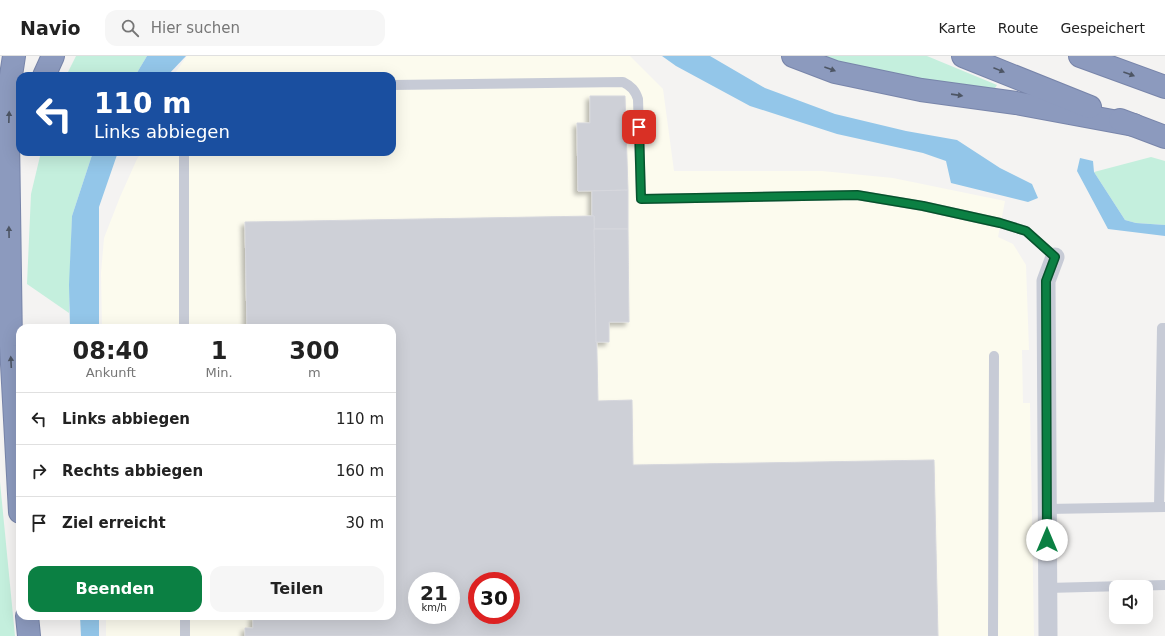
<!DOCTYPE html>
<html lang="de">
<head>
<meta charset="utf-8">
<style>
  :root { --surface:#fff; --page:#f6f6f6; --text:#222; --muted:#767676; --line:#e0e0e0; --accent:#0b8043 }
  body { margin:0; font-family:"DejaVu Sans",sans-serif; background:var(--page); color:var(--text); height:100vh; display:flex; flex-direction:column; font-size:15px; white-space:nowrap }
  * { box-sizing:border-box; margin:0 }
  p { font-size:13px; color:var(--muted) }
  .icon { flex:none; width:22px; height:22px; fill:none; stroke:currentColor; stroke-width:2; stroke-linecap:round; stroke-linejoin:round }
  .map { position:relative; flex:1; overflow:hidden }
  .details { position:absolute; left:16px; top:268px; width:380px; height:296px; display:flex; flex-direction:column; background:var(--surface); border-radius:12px; box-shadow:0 4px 16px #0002 }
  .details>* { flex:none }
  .hud { position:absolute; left:16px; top:16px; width:380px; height:84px; border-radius:12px; box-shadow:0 4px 16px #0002; background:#1a4fa0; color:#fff; overflow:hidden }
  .controls { position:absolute; left:1109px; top:524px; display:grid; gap:8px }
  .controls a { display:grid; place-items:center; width:44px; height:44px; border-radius:8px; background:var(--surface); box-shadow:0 4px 16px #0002; font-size:20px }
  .speed { position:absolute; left:408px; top:516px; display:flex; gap:8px; font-size:20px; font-weight:700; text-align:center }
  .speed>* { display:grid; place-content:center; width:52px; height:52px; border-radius:50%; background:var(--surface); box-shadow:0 4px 16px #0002; line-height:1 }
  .speed small { font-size:10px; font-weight:400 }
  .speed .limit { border:6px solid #d22; background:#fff; color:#111 }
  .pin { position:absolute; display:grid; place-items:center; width:34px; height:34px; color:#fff; margin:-17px; border-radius:8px; box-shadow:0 2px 6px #0006 }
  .me { position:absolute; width:44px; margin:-22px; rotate:0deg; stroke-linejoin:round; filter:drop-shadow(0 0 3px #0008) }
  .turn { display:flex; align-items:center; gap:14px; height:84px; padding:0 12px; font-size:18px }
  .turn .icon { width:52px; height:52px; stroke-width:2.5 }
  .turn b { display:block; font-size:28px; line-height:34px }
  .eta { display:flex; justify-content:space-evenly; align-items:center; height:68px; text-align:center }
  .eta b { font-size:24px; font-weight:800; line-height:28px }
  .button { display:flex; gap:8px; margin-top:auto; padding:8px 12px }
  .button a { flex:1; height:46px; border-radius:12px; background:var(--accent); color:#fff; font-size:16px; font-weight:800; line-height:46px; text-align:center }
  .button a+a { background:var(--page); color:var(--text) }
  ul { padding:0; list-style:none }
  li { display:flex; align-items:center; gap:12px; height:52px; padding:0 12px; border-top:1px solid var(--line) }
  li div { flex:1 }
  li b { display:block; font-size:15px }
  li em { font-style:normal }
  header { display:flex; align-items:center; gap:24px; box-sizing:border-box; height:56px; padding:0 20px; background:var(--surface); border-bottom:1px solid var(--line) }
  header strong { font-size:19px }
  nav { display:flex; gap:22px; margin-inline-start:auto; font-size:14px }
  .search { width:280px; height:36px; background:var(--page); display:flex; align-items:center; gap:10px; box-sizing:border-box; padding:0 14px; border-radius:12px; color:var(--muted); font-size:15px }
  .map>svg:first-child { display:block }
</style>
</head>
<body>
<header>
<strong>Navio</strong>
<div class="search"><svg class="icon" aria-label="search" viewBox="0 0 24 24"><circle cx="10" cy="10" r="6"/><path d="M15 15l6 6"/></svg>Hier suchen</div>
<nav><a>Karte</a><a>Route</a><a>Gespeichert</a></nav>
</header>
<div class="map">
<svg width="1165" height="580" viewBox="0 0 1165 580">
  <defs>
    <filter id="shadow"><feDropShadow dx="-3.5" dy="3.5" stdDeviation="2" flood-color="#0004"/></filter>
  </defs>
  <rect width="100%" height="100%" fill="#f4f3f2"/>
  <path fill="#fcfbee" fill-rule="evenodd" d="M187,0H630L663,33L674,115H822L893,122L1005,145L998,181L1013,188L1026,209L1029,294H1022L1023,347H1030L1034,580H106V560H392V272H102L101,217L104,182L120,141L137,103L142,96H392V20H173ZM417,525H451V559H417ZM477,525H511V559H477Z"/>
  <g fill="#c4efdd">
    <path d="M76,0H147L135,20H66Z"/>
    <path d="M826,0H927L997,29L993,35L922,23L842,7Z"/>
    <path d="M41,96H93L72,160L69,257L27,228L31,138Z"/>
    <path d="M1151,101L1165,105V169L1136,167L1125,164L1094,116Z"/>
    <path d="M0,426L15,580H0Z"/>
  </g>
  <g fill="#93c6e9">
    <path d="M147,0H186L167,20H135Z"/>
    <path d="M662,0H710L765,32L835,58L906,75L957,84L1000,112L1032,128L1038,142L1028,146L951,127L946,105L923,97L837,78L750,50L676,10Z"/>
    <path d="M93,96H118L99,151V272H70L69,229L72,160Z"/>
    <path d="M1080,102L1093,105L1094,116L1125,164L1136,167L1165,169V180L1108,173L1077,115Z"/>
    <path d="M80,560H99V580H81Z"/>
  </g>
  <g fill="#ced0d7" stroke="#d6d7dd" fill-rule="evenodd" filter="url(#shadow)">
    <path d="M590,40H625L628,134L578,135L577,67H590Z"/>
    <path d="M628,134V173H594V160H592V135Z"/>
    <path d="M594,160L598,345L632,344L633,409L934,404L938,580H245V572H253V560H392V272H247L245,166ZM417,525H451V559H417ZM477,525H511V559H477Z"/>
    <path d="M594,173H628L629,266H609V286H596Z"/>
  </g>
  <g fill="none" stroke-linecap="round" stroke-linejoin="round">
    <defs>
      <g id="motorway">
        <path d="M14,0L10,26L8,80L11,290L20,456"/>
        <path d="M793,0L835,16L921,34L1016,47L1134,69"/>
        <path d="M963,0L1090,51"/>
        <path d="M1080,0L1165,31"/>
        <path d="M44,20L53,0"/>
        <path d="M1120,64L1165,81"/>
        <path d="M27,560L29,580"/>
      </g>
    </defs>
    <use href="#motorway" stroke="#7885aa" stroke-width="24"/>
    <g stroke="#c7cbd6" stroke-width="10">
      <path d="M392,29L623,26C631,30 635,34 638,43L641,143L857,139L923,150L1000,167L1026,175L1055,201"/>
      <path d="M184,96V272"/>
      <path d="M1159,451L1162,272H1165"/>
      <path d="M1047,453L1165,451"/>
      <path d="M1047,532L1165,529"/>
      <path d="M185,560V580"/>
      <path d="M993,580L994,300"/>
    </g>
    <path stroke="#c7cbd6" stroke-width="19" d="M1048,580L1046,225L1055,201"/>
    <use href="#motorway" stroke="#8c9abe" stroke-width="22"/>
  </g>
  <defs><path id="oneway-solid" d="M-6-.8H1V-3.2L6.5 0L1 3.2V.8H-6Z"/></defs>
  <g fill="#4d5564">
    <use href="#oneway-solid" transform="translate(830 13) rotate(20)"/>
    <use href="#oneway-solid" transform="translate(999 14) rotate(22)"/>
    <use href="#oneway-solid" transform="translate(1129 18) rotate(20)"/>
    <use href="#oneway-solid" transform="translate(957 39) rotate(8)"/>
    <use href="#oneway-solid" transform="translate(9 61) rotate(-88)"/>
    <use href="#oneway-solid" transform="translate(9 176) rotate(-91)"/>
    <use href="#oneway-solid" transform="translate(11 306) rotate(-93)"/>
  </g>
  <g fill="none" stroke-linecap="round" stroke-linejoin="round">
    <defs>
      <path id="route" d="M639,71L641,143L857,139L923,150L1000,167L1026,175L1055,201L1046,225L1047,484"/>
    </defs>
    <use href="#route" stroke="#07532c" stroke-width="10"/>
    <use href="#route" stroke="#0b8043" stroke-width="7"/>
  </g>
</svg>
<div class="controls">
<a><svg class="icon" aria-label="sound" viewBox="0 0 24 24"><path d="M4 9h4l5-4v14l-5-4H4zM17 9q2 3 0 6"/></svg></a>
</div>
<div class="speed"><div>21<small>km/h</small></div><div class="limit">30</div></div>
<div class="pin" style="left:639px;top:71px;background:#d93025"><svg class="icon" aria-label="arrive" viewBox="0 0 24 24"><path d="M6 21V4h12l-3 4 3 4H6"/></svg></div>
<svg class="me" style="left:1047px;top:484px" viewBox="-20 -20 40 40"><circle r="19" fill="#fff"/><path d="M0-13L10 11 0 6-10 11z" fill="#0b8043"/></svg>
<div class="hud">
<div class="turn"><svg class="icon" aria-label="left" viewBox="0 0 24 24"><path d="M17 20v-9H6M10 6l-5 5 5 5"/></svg><div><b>110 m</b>Links abbiegen</div></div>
</div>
<section class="details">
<div class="eta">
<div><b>08:40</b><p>Ankunft</p></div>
<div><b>1</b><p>Min.</p></div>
<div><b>300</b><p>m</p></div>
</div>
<ul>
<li><svg class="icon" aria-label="left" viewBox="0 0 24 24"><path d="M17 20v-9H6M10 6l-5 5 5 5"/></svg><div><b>Links abbiegen</b></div><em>110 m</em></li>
<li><svg class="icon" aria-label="right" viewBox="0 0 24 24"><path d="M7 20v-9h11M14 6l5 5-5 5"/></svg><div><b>Rechts abbiegen</b></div><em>160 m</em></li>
<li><svg class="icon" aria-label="arrive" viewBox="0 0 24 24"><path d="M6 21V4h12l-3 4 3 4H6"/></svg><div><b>Ziel erreicht</b></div><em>30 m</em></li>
</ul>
<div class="button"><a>Beenden</a><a>Teilen</a></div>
</section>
</div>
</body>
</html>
